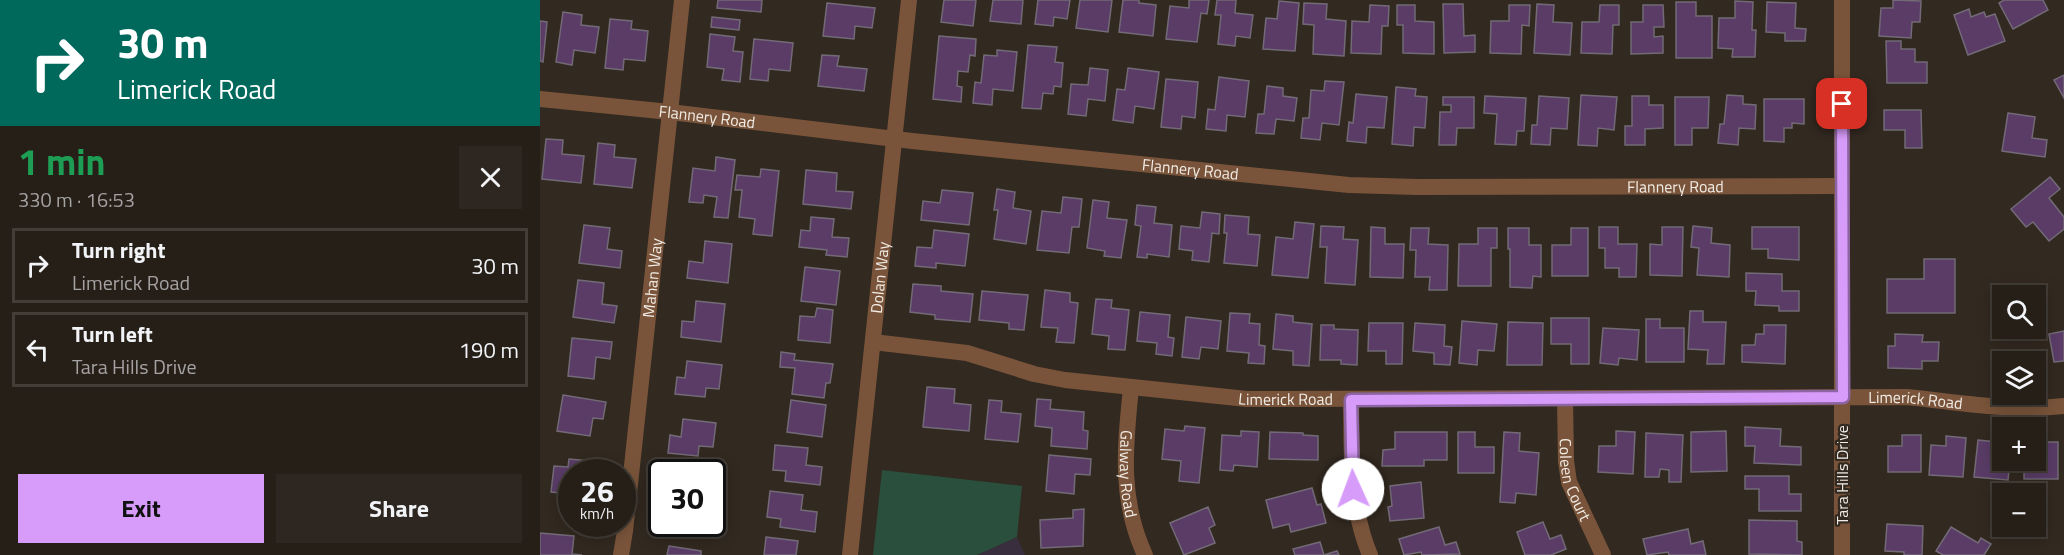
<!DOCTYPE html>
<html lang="en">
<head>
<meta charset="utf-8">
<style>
  :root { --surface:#261f18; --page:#2e2721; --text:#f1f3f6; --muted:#a4a2a2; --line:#423d37; --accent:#d79bf9 }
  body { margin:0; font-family:"Titillium Web",sans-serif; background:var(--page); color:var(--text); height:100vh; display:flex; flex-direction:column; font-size:22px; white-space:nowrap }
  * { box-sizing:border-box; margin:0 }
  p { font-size:20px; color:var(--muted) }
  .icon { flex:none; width:33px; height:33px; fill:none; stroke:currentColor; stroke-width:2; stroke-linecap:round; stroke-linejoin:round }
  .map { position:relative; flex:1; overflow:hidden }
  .sheet { display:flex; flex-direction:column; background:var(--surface); width:540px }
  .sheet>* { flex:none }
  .guide { background:#00695c; color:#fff; overflow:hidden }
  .tools { position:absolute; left:1452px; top:285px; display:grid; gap:12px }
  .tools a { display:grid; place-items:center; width:54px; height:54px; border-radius:0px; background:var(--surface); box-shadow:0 3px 15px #0003,0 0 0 2px var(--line); font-size:30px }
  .speed { position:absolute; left:18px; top:459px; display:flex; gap:12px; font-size:30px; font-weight:700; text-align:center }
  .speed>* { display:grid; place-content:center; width:78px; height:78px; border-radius:50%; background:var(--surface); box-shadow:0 3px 15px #0003,0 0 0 2px var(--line); line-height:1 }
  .speed small { font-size:15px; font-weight:400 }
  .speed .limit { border:3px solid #111; border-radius:9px; background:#fff; color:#111 }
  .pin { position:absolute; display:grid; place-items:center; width:51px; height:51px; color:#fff; margin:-26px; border-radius:12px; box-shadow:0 3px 9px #0006 }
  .me { position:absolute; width:66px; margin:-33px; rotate:358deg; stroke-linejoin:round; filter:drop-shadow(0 0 4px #0008) }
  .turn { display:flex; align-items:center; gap:21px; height:126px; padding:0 18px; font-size:27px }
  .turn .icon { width:78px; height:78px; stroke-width:2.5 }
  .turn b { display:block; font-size:42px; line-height:51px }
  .round { display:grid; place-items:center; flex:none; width:63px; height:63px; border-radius:0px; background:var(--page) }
  .head { display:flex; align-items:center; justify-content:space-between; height:102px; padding:0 18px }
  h1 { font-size:36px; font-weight:700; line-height:45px; color:#1e9e55 }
  .button { display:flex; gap:12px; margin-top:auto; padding:12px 18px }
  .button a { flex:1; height:69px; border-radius:0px; background:var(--accent); color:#111; font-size:24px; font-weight:700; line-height:69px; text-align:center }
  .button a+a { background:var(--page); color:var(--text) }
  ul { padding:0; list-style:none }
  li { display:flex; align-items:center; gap:18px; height:75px; margin:0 12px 9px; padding:0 6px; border:3px solid var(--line); border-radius:0px }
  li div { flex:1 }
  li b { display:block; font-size:22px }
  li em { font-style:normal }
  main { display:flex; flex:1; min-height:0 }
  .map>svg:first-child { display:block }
</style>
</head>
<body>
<main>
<section class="sheet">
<div class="guide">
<div class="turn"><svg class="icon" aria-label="right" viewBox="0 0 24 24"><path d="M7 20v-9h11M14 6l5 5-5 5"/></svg><div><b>30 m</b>Limerick Road</div></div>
</div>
<div class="head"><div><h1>1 min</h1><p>330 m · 16:53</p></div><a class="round"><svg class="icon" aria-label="close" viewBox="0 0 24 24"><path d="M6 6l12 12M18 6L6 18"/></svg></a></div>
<ul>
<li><svg class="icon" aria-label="right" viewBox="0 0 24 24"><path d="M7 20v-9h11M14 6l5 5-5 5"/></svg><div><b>Turn right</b><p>Limerick Road</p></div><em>30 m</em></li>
<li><svg class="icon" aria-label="left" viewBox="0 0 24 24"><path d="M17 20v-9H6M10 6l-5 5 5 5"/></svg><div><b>Turn left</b><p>Tara Hills Drive</p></div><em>190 m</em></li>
</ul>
<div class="button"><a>Exit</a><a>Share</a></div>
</section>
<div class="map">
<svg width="1524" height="555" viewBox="0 0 1524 555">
  <rect width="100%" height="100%" fill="#322920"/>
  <path fill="#382e3d" d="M477,537L485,555H437Z"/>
  <path fill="#2a4f3d" d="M342,470L482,486L477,537L437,555H333Z"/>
  <g fill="#5a3c67" stroke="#726a76" stroke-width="1.5">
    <path d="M178,0H222L221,12L177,8Z"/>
    <path d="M404,0H436L433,26L401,22Z"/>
    <path d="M453,0H483L481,24L450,21Z"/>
    <path d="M498,0H530L527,19L514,17L513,26L495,24Z"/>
    <path d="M540,0H572L568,32L536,28Z"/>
    <path d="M583,0H599V3L616,5L613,36L579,32Z"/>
    <path d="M649,0H669L667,14L661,13L657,42L626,39L630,6L649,8Z"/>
    <path d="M677,0H696L695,13L713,15L710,38L696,36L695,46L678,44L681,15H675Z"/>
    <path d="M1353,0L1381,1L1380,22H1372L1371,38L1339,36L1341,8H1353Z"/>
    <path d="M1464,0H1503L1508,10L1473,29L1459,3Z"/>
    <path d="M739,1L759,3L755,51L723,49L726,18L737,19Z"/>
    <path d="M1195,1L1213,2L1212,30H1216L1215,57H1192L1193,49L1178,48L1179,18H1195Z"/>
    <path d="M1136,2H1156V16H1172V58H1136Z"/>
    <path d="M1227,2L1256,3L1255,28L1266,29L1265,41H1245V33L1226,32Z"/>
    <path d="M287,3L335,8L332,28L315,26L314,39L283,36Z"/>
    <path d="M764,3L787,4L786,19L806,21L804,56L773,54L774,25L763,24Z"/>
    <path d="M903,4H923L924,36L935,35V52L904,53Z"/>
    <path d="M997,4L1014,5L1013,22L1032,23L1030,55L994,53Z"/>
    <path d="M830,5L849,6L848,26H842L841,54L811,53L812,21L829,22Z"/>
    <path d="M857,5H875V21L894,22V54L863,53V25H857Z"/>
    <path d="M969,5H990L989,26L982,25L981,54L950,53L951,21H969Z"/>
    <path d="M1060,5H1079V25H1073L1072,54L1041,53L1042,22H1059Z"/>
    <path d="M1103,5H1123L1124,27H1114V37L1123,36V53L1091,54V22H1103Z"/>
    <path d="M1429,9L1431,17L1444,12L1446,17L1455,14L1465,41L1428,55L1414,15Z"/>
    <path d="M23,12L42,15L41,25L59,27L55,53L34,50L32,65L16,62Z"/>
    <path d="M172,17L200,20L199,30L171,27Z"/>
    <path d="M70,19L92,21L91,29L108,31L105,61L84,59L83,70L65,68Z"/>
    <path d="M0,21L7,22L3,62L0,61Z"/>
    <path d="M170,34L195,37L193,51L203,52L200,82L182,80L184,69L167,67Z"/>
    <path d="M399,36L436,39L435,56L430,55L428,72L418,71L417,86L422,87L421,102L393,99Z"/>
    <path d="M214,39L253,43L250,71L229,69L228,81L210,79Z"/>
    <path d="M1346,41H1361V49H1375V62H1387V83H1347Z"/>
    <path d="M488,45L517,47L515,62L523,63L521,87L514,86L513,94L503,93L501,109L482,108Z"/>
    <path d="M457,50L477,52L473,91L453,89L452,105L433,103L435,82L441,83L444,55L457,56Z"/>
    <path d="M282,55L299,56L297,66L327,69L324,91L278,86Z"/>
    <path d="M550,68L568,70L565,101L548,99L546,116L528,114L531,84L548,85Z"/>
    <path d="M588,68L619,72L614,109L595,106L593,123L573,120L577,89L585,90Z"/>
    <path d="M1524,75V98L1514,80Z"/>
    <path d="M679,77L709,81L705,117L687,115L686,131L666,129L668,109L675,110Z"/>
    <path d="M626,79L658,82L655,118L642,116L641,129L621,127Z"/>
    <path d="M785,81L804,82L799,125L782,123L780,140L761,138L763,118H769L771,90L784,91Z"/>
    <path d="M727,86L743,88V96L757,98L754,121L736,119L734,134L716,133L718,114H724Z"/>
    <path d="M856,87L876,89L875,96L887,97L885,128L874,127L873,146L852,144Z"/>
    <path d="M816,94L847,97L844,128L827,127L826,143L807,141L809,122L813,123Z"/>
    <path d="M1041,95L1077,97L1074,130L1058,128L1057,146L1038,145Z"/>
    <path d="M1187,95L1203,96V104L1216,105L1215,129L1199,128L1198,145L1178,143L1180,124H1184Z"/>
    <path d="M945,96L986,98L984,131H977L976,145L955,144L957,114L944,113Z"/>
    <path d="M999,96L1029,98L1027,129L1011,128L1010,145L991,144L992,125H997Z"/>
    <path d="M1092,96H1109V105H1123V128L1105,129V145H1085V126H1092Z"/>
    <path d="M903,97H934V128H917L916,145H899L900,112H911V105H903Z"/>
    <path d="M1135,97H1169L1168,128H1152V145H1135Z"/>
    <path d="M1224,99H1264V124L1252,123V128H1244V142L1224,141Z"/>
    <path d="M1344,110H1381L1382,148H1365V130H1344Z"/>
    <path d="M1468,113L1495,117L1492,138L1507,140L1505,157L1462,151Z"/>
    <path d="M6,139L23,140L22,154L44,156L41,183L2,179Z"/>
    <path d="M58,143L75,145L74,157L96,159L92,188L54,184Z"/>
    <path d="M176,157L195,160L188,218L174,217L177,197L164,195L163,203L149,202L153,168L175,171Z"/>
    <path d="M221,169L239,171L232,236L213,234L215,219L199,217L202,190H195L197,175L220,177Z"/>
    <path d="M266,170L297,173L296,191L313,192L311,209L263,204Z"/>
    <path d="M1510,177L1520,189L1509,198L1524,217V229L1509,241L1493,222L1486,227L1471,209Z"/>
    <path d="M457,189L475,192L473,208L491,211L486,244L454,239L458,210H454Z"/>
    <path d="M402,190L433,193L429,225L381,220L383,201L400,203Z"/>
    <path d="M523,197L542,199L539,227H532L529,253L497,250L502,211L521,213Z"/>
    <path d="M553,200L569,202L567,218L587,220L581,258L564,256L565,251L547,248Z"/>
    <path d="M597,205L616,207L614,223L632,225L629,257L607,254V258L597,257L601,226L595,225Z"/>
    <path d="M662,212L680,214L679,234L672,233L669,262L652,260L653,251L639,249L641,226L660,228Z"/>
    <path d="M685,215L709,217L708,234L720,235L717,266L684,263L687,233H684Z"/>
    <path d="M271,217L294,219L292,237L309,238L307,257L286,255L287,250L259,247L261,230L270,231Z"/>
    <path d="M755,222L774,224L768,278L732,275L736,237L753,239Z"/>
    <path d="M44,225L70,228L67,249L82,251L80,268L39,263Z"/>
    <path d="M781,226L804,227L803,239L818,240L815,285L785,283L787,247H780Z"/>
    <path d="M1153,226L1172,228L1171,243L1190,245L1189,277L1157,275L1159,248L1151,247Z"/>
    <path d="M831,227L845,228V244H864L863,278L830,277Z"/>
    <path d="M1059,227H1078V244H1097L1096,277H1079V268H1065V248H1059Z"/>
    <path d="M1122,227H1143L1142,276L1110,275V244L1122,245Z"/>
    <path d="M1212,227H1259V260L1228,258V249H1212Z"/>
    <path d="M871,228H889L888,244L908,245L907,290H889L890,277H875L876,250H870Z"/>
    <path d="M938,228H957V248H951V286H918L919,244H938Z"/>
    <path d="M968,228H989V245H1001V277L993,276L992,288L970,287V249H968Z"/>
    <path d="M1031,228H1048V276H1012V245H1031Z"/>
    <path d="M394,230L429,234L425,266L396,263V268L375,266L377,247L392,248Z"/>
    <path d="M165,241L192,244L188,283L147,278L149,261L163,263Z"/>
    <path d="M1384,259H1415V313H1347V279H1384Z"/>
    <path d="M265,267L300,271L296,305L261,301Z"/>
    <path d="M1206,273L1242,274V291H1259V311H1239V306L1215,305L1216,291H1206Z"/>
    <path d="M38,280L64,283L62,304L77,306L74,323L33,317Z"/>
    <path d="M373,284L401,286V291L433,294L430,322L395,319V315L370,312Z"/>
    <path d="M505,290L530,293V302L538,303L534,343L516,342L518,328L501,327Z"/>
    <path d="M442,291L488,295L484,330L469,329V323L439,320Z"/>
    <path d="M556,299L572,300L571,308L589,310L585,350L568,349L569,336L552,334Z"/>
    <path d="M156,301L185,304L181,342L141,337L142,321L154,322Z"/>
    <path d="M277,308L293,310L290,343L258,340L260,316L275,317Z"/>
    <path d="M1150,311H1163V322H1186L1184,364H1167L1168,350L1148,349Z"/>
    <path d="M600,312L630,315L628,337L634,338L632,356L616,354L617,343L597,341Z"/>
    <path d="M690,313L710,314L709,323L720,324L719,345L725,346L724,364L708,363L709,353L687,351Z"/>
    <path d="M736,314L753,316V322L772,324L769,366L753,365V351L733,349Z"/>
    <path d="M646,317L681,321L678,349L661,347L659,359L642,357Z"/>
    <path d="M1011,318H1049V364H1031V344H1011Z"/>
    <path d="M1106,319H1120V328H1144V362H1106Z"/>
    <path d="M922,321L957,324L954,351L938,350L937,365L919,363Z"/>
    <path d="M968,322L1003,323L1002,365H967Z"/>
    <path d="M829,323H863L862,364H846V351H828Z"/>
    <path d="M875,323L905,325L904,346L912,347L910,365L894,364V353L873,351Z"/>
    <path d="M781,325H794V329L818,330L817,365L801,364V360H780Z"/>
    <path d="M1224,325H1246L1245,364L1202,362V345H1215L1216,334H1224Z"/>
    <path d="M1063,328L1099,330L1097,360L1079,358L1078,365L1060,363Z"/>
    <path d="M1524,331V361L1514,362L1509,334Z"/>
    <path d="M1355,334L1383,335L1382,342H1399L1398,361H1382V369L1348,368V346H1355Z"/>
    <path d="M32,338L72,342L70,359L56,357L54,379L28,376Z"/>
    <path d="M241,352L255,354L254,360L293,364L290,383H286L284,398L252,394L255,368L240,367Z"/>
    <path d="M147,361L182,365L179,389L166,388L165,397L135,394L137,377L145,378Z"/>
    <path d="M387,387L415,389L414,403L431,405L429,431L383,427Z"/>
    <path d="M23,395L66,402L63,419L53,418L50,436L17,431Z"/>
    <path d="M497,399L511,400L510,409L544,412L543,430L548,431L547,449L511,446L512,428L495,426Z"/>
    <path d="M251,400L286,405L282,437L247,432Z"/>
    <path d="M449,400L462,401L461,412L481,414L478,442L445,439Z"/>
    <path d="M143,419L176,423L173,447L159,446L158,456L128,453L130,435L141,437Z"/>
    <path d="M645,426L665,428L659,483L639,481L641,461L622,459L625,429L644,431Z"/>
    <path d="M1205,427L1241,429L1240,446L1261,447V465L1214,463L1215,446H1205Z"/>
    <path d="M701,431L719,432L717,467L694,465L693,471L680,470L682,435L701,436Z"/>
    <path d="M1076,431L1095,432L1093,474L1058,472L1059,446H1076Z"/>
    <path d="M1186,431L1187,471L1151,472V432Z"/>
    <path d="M730,432L763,433V435L778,436V460L729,459Z"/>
    <path d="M855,432H907V460H884V466H842L843,450L855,449Z"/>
    <path d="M918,432H935V447H954V473H918Z"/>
    <path d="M964,432L980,433L979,451L999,453L996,495L976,493L975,503L960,502Z"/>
    <path d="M1106,433L1143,435L1141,482H1129V470L1120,469L1119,477H1105Z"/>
    <path d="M1362,435H1381V472H1348V446H1362Z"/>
    <path d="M1406,436L1426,438L1423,477L1389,475L1391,445L1406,446Z"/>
    <path d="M1438,440L1457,442L1456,452L1462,453V460H1470L1468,480L1434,477Z"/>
    <path d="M1498,442H1518V479H1484V460H1496Z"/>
    <path d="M235,445L268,448L266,465L282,467L280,485L245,481L246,471L233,470Z"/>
    <path d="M509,455L551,459L550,475L535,474L534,494L506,491Z"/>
    <path d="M29,459L60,462L59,472H32V494L11,492L14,466L28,467Z"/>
    <path d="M1205,476H1249V494H1261V511H1219V489H1205Z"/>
    <path d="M881,482L884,518L850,521L848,507L852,506L850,486Z"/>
    <path d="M772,488L777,505L781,504L786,523L751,532L749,524L733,528L726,500Z"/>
    <path d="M230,491L263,495L261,510L277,512L275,532L240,527L241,519L227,517Z"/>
    <path d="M668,507L675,525L669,528L675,543L644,555L630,523Z"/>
    <path d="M544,509L543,546L501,548L500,520L533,518V510Z"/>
    <path d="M1209,520L1257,521V541L1262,542V555L1209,554Z"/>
    <path d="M1003,522L1010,539L1021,535L1026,549L1011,555H985L977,532Z"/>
    <path d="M1347,524L1383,526L1382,555H1364V552L1345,551Z"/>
    <path d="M899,527L905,545L916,542L920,554L882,555L881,552L864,555L859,539Z"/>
    <path d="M1411,527L1438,543L1441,538L1451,544L1444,555H1403L1396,551Z"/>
    <path d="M1148,529L1151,544L1163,541L1166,555H1129L1128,552L1107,555L1103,539Z"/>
    <path d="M0,533L34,536L32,554L42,555H0Z"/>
    <path d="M226,537L258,541L256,555H224Z"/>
    <path d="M780,542L784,555L797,551L799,555H755L753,549Z"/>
    <path d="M129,546L161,551V555H127Z"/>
  </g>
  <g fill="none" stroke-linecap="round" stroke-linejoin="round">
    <g stroke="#79543a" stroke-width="16">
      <path d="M1302,0V555"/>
      <path id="s1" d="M0,99L130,112L372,141L809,185L877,187L1302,186"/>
      <path id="s2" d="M333,342L427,353L494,374L525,380L707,399L1367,397C1418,402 1472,412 1524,406"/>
      <path id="s3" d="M591,388C585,447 579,499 605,555"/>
      <path id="s4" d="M1025,399L1026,461L1029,482L1063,555"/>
      <path d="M811,400C812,453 809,505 830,555"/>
      <path id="s5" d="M81,555L85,531L142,0"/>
      <path id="s6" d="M310,555L369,0"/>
    </g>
  </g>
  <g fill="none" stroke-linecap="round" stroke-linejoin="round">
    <defs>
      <path id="route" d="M813,489L811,400L1303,397L1302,104"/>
    </defs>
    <use href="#route" stroke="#8c65a2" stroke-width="15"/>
    <use href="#route" stroke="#d79bf9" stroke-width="10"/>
  </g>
  <g text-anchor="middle" stroke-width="4.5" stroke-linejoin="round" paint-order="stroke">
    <g font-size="16" fill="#f1ece5" stroke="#322920">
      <text dy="6" stroke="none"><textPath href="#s1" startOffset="168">Flannery Road</textPath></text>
      <text dy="6" stroke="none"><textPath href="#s1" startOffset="654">Flannery Road</textPath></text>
      <text dy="6" stroke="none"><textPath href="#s1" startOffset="1140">Flannery Road</textPath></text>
      <text dy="6" stroke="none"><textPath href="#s5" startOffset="279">Mahan Way</textPath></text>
      <text dy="6" stroke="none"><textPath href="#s6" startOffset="279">Dolan Way</textPath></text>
      <text dy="6" stroke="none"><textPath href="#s2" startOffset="418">Limerick Road</textPath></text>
      <text dy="6" stroke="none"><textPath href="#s2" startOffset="1048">Limerick Road</textPath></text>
      <text dy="6" stroke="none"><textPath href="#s3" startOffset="86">Galway Road</textPath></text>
      <text transform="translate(1302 475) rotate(-90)" y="6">Tara Hills Drive</text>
      <text dy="6" stroke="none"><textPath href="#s4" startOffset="82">Coleen Court</textPath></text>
    </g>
  </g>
</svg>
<div class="tools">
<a><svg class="icon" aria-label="search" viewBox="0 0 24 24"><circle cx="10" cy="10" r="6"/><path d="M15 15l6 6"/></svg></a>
<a><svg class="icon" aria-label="layers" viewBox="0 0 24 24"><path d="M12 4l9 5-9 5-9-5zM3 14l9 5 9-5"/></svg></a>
<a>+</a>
<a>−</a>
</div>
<div class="speed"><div>26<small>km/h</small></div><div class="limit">30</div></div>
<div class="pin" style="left:1302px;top:104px;background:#d93025"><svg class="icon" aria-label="arrive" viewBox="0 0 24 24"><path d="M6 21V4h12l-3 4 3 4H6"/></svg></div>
<svg class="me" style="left:813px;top:489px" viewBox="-20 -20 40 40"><circle r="19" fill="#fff"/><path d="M0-13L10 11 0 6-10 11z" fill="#d79bf9"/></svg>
</div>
</main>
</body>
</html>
